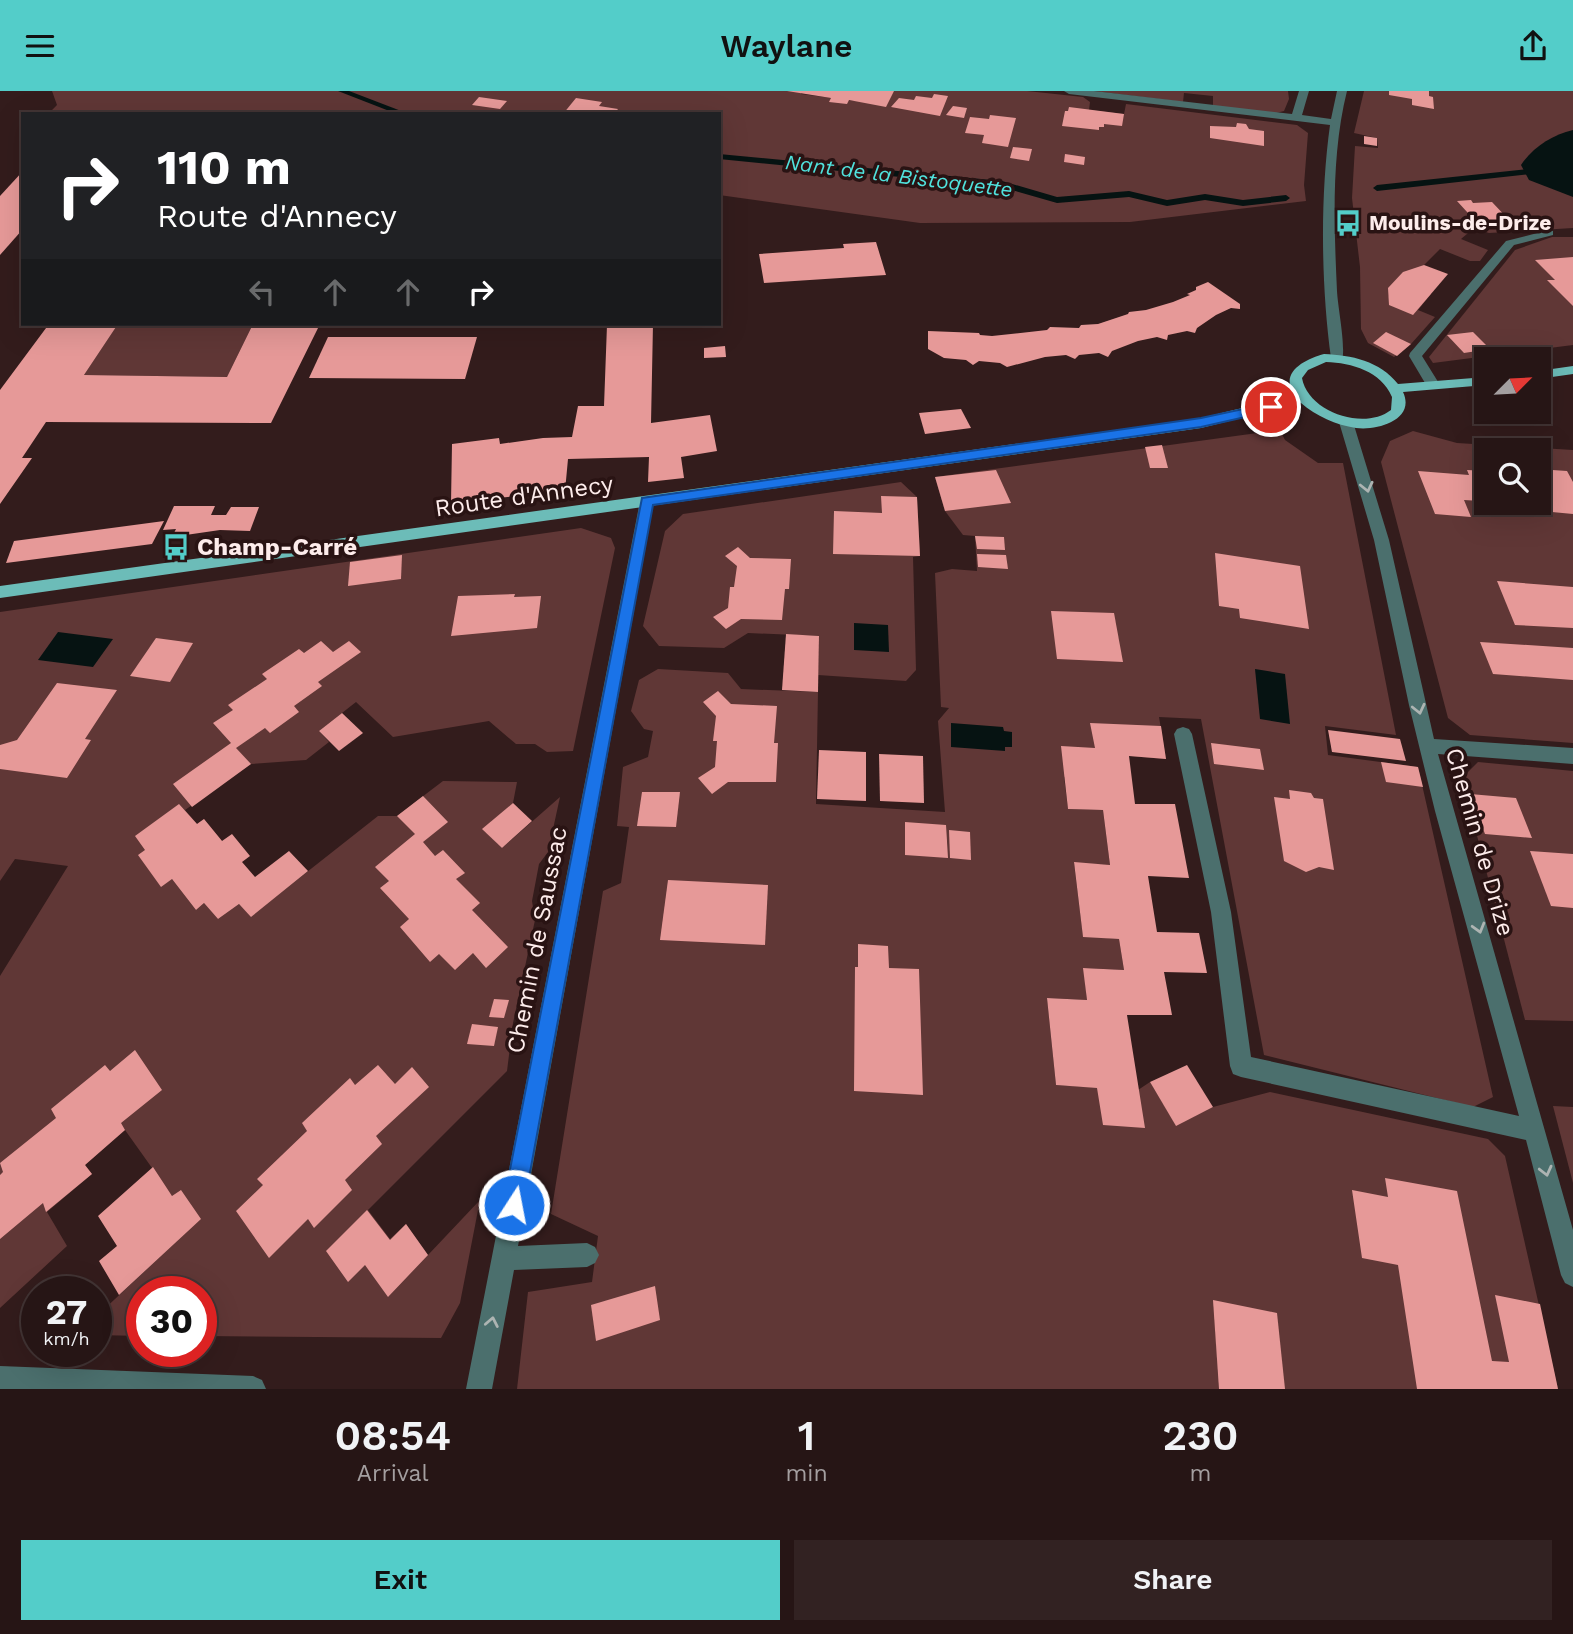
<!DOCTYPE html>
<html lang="en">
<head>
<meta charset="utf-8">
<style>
  :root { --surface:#261515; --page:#322222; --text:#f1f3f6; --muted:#a49fa0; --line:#423434; --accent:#53cdc9 }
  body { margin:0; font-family:"Work Sans",sans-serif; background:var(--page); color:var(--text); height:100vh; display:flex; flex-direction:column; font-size:26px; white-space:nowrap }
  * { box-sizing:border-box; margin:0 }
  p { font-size:23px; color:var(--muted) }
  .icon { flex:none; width:38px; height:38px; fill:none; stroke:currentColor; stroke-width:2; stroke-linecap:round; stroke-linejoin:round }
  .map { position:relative; height:1298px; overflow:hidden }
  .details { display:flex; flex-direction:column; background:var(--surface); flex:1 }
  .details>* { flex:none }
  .banner { position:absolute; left:21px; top:21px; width:700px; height:214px; border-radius:0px; box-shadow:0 7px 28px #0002,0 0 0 2px var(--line); background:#202124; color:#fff; overflow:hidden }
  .needle { width:46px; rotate:66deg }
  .buttons { position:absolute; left:1474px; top:256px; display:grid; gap:14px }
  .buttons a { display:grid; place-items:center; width:77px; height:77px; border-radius:0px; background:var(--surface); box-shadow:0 7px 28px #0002,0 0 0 2px var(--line); font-size:35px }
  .speed { position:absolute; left:21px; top:1185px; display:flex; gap:14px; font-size:35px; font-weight:700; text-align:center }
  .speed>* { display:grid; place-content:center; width:91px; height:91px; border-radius:50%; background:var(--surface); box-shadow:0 7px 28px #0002,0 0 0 2px var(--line); line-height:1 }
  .speed small { font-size:18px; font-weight:400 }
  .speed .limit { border:10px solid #d22; background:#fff; color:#111 }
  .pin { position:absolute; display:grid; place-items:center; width:60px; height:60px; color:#fff; margin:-30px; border:4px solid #fff; border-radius:50%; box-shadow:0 2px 7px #0007 }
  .me { position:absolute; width:77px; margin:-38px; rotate:11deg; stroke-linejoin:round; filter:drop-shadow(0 0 5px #0008) }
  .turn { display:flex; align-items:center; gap:24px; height:147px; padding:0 21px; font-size:32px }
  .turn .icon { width:91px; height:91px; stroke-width:2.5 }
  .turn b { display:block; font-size:49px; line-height:60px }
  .lanes { display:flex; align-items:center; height:66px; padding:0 21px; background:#0003; justify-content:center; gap:35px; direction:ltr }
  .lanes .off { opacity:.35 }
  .eta { display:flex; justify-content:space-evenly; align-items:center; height:119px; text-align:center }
  .eta b { font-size:42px; font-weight:600; line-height:49px }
  .cta { display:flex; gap:14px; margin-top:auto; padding:14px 21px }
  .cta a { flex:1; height:80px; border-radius:0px; background:var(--accent); color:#111; font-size:28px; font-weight:600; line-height:80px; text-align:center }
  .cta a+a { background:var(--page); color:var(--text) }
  header { display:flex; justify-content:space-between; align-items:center; height:91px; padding:0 21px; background:var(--accent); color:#111; font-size:32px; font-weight:600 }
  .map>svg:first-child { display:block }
</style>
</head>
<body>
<header><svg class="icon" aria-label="menu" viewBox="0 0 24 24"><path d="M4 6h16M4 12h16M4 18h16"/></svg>Waylane<svg class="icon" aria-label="share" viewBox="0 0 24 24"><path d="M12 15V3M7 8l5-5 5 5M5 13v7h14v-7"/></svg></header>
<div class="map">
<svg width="1573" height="1298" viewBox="0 0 1573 1298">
  <rect width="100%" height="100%" fill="#331c1c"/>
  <g fill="#603736" fill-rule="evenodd">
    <path d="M52,0H802L801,3L856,10L861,0H1027L1083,6L1090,11L1089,19L1124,23L1126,13L1297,34L1308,42L1304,94L1306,110L1130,131L920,132L719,104V23H48L57,14Z"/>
    <path d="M1093,0H1288L1289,8L1284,20L1276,22L1213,15V5L1184,2L1183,11Z"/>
    <path d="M1364,0H1573V137L1489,142L1474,137L1461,148L1488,159L1480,170H1470L1440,158L1424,174L1397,190L1431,203L1418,219L1435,226L1411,253L1394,266L1368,252L1361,238L1360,176L1352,107L1355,55L1378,57L1377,47L1354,42Z"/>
    <path d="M1552,146H1573V254L1433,272L1429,266L1515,159Z"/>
    <path d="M118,233H253L227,286L84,284Z"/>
    <path d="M1280,339L1285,349L1318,372H1343L1396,644L1325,635L1328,664L1418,676L1493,1006L1473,1016L1264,964L1201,628L1159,626L1166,668L1129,665L1064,686L1068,718L1103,719L1110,774L1074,772L1083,845L1119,848L1124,879L1084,877L1087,909L1047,907L1056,994L1138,999L1150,991L1176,1034L1213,1016L1270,1001L1488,1048L1505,1065L1558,1298H517L528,1201L592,1191L598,1145L551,1123L603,800L621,792L629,736L617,735L623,676L648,666L653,640L644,638L631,620L639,589L658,578L728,582L741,598L818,601L816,713L945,721L938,630L949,617L941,616L935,482L952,478L977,480L975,445L963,444L945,420L935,386Z"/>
    <path d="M1413,340L1457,352L1573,359V652L1470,644L1448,627L1381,371L1390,350ZM1486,359H1538V411H1486Z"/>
    <path d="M901,391L917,406L920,465L913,466L916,579L906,590L818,584L819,545L748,542L724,557L659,555L643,535L665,440L683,423Z"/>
    <path d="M581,437L611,447L615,457L573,660L547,661L535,653H516L489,630L393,646L356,611L319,640L329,651L306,669L251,673L185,719L197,733L204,728L222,750L172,788L196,819L204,812L218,828L239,813L251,825L378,725H397L443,690L517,691L513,712L483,738L502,757L560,706L548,761L539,773L532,810L535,829L513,932L507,980L368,1119L390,1148L406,1133L428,1164L480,1109L460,1212L441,1247L201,1245V1200H142V1245L96,1244L99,1223L178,1149L172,1105L125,1039L85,1074L92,1083L47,1121L67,1155L0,1217V885L68,775L15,768L0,790V521Z"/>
    <path d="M1478,671L1573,680V930L1525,929L1462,687Z"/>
    <path d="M1553,1015L1573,1016V1092Z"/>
  </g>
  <g fill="#061312">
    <path d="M854,532L888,534L889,561L854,559Z"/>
    <path d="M58,541L113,548L93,576L38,569Z"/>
    <path d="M1255,578L1285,583L1290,633L1260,628Z"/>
    <path d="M951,632L1003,636L1004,640L1012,641V656H1005V660L951,656Z"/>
  </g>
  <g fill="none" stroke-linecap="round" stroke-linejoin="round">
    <g fill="#061312" fill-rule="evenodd">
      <path d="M338,0H349L409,23H397Z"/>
      <path d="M719,63L1002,90L1057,106L1129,100L1167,109L1205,103L1243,109L1286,104L1290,107L1286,110L1243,115L1205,109L1167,115L1129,106L1057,112L1001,96L719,68Z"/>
      <path d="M1546,76L1550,79L1549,81L1377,100L1373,97L1377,94Z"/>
    </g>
    <path fill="#061312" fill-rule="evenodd" d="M1573,39V106L1529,89L1521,74C1533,56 1552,44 1573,39Z"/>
  </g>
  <g fill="#e69998">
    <path d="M787,0H894L886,16L849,9L847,13L829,11L831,7Z"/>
    <path d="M1389,0H1429V5L1433,6L1434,18L1412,14V8L1389,4Z"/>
    <path d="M934,3L948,5L940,25L891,16L899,7L914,9L916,5L932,7Z"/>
    <path d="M479,6L507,10L500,18L472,14Z"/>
    <path d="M576,7L602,11L599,15L618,18L614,23H563Z"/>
    <path d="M953,15L967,17L964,27L946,24Z"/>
    <path d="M1069,16L1124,23L1122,35L1104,33V36H1099V39L1062,35L1065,20H1068Z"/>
    <path d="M990,24L1016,27L1008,56L982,52L984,44L965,42L970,26L989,28Z"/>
    <path d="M1237,32L1246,33L1249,38L1264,40V55L1210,47V35L1236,36Z"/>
    <path d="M1364,45L1377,47V55L1364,53Z"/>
    <path d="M1013,56L1032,58L1029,70L1010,67Z"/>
    <path d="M1065,63L1085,66L1084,74L1064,71Z"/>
    <path d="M23,80V138L0,164V105Z"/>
    <path d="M1471,109L1473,112L1492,111L1509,129L1478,133L1457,110Z"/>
    <path d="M876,151L886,184L764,192L759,163L844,157L843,153Z"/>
    <path d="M1573,166V215L1547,189H1555L1535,169Z"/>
    <path d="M1424,174L1448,183L1413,224L1389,214L1388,197L1403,181Z"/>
    <path d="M1208,191L1240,213V218L1231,217L1216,224L1197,237L1195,242L1187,240L1168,244L1167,249L1157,246L1138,250L1112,260L1108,266L1099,262L1079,264L1075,268L1066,264L1045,266L1007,276L1000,272L979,270L973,274L966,269L944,267L928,258V240L979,242L980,244L992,245L1047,239L1050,236L1079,237L1081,234L1098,233L1128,223L1129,221L1146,219L1173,211L1190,204L1187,203L1196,199V196Z"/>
    <path d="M49,233H118L84,284L227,286L253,233H320L271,332L46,331L22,367H32L0,413V299Z"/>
    <path d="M653,233L651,332L710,324L717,360L681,366L684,387L648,391L649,366L568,368L565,400L451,412L452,353L499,347L500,353L543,347L572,346L578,315H604L607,234Z"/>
    <path d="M1386,241L1411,253L1397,265L1373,252Z"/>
    <path d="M1473,241L1490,258L1464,262L1447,244Z"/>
    <path d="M328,246H477L465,288L309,287Z"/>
    <path d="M725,255L726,266L704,267V257Z"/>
    <path d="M961,318L971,337L925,343L919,322Z"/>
    <path d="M1162,354L1168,377H1150L1145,356Z"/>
    <path d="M1538,378L1567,380L1573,391V423L1552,421L1543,404H1538Z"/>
    <path d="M996,379L1011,412L945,420L935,386Z"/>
    <path d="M1467,379L1486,380V411H1516L1522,424L1486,421L1481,410L1464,409L1471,426L1435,423L1418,380L1469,384Z"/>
    <path d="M881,405L917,406L920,465L833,463L834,420L882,422Z"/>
    <path d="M174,415H215L211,424H226L231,416H259L250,440L220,439L172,446L176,438L163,439Z"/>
    <path d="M164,430L152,453L6,472L14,450Z"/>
    <path d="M975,445L1004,446L1005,459L977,458Z"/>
    <path d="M738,456L750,467L791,468L789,498H785L782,529L741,528L726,538L713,526L728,517L730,496H734L737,475L725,465Z"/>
    <path d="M1215,462L1300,475L1309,538L1240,527L1239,518L1219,515Z"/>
    <path d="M977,463L1006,464L1008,478L978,476Z"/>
    <path d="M402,464L401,488L348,495L350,471Z"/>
    <path d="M1497,490L1573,496V537L1515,534Z"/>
    <path d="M515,503L514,506L541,505L537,537L451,545L458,505Z"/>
    <path d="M1051,520L1114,522L1123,571L1057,568Z"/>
    <path d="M786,543L819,545L818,601L782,599Z"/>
    <path d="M156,547L193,552L170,591L130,585Z"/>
    <path d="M321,550L333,561L349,550L361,561L318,591L322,595L294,615L299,621L270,642L265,637L236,657L251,673L192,716L173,693L231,652L213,632L233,619L228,614L267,588L262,583L299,558L304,562Z"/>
    <path d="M1480,551L1573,557V589L1493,583Z"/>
    <path d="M57,592L117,599L85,648L91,649L67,687L0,678V654L17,649Z"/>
    <path d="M718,600L731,613L777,615L774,652H778L776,691H728L712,703L698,687L715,676L717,650H713L716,625L703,611Z"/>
    <path d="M342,622L363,642L339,660L319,640Z"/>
    <path d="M1090,632L1161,635L1166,668L1129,665L1135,713H1175L1189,787L1148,785L1157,841L1199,842L1207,882L1164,881L1172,924H1127L1145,1037L1103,1034L1097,997L1056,994L1047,907L1087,909L1083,877L1124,879L1119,848L1083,846L1074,771L1110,774L1103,719L1068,718L1061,655L1095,657Z"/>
    <path d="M1328,639L1400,648L1406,670L1332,661Z"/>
    <path d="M1211,652L1260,658L1264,679L1214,673Z"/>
    <path d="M819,659L866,661V710L817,708Z"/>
    <path d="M879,663L923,665L924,712L880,710Z"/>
    <path d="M1381,671L1418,676L1423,696L1386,691Z"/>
    <path d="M1289,699L1311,702L1314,707L1323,708L1334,779L1319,776L1306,781L1284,770L1274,706L1290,708Z"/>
    <path d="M642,701H680L676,736L637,735Z"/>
    <path d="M1470,703L1516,707L1532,747L1485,743Z"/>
    <path d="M423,705L448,731L423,751L435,765L443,759L465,782L456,788L480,812L472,819L508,856L486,877L473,862L455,879L439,863L430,871L400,836L409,828L380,797L389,790L375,776L415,743L397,725Z"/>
    <path d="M513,712L532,730L502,757L482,738Z"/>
    <path d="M179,713L197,733L204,728L222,750L232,743L250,765L242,771L255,786L289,760L308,780L251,826L239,813L218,828L204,812L196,819L172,788L161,796L138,764L145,759L135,745Z"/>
    <path d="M905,731L946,734L948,767L905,764Z"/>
    <path d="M949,739L970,741L971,769L950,767Z"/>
    <path d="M1530,760L1573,763V817L1551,815Z"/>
    <path d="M668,789L768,794L765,854L660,849Z"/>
    <path d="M858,853L888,855L889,877L919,878L923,1004L854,1000L855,876H858Z"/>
    <path d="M494,908L509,909L504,927L489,926Z"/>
    <path d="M472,933L498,936L494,955L467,953Z"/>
    <path d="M135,959L162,999L121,1032L125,1039L85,1074L92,1083L46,1121L43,1112L0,1148V1084L3,1081L0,1072L56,1027L51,1018L105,974L110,980Z"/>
    <path d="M378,974L395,993L412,976L429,996L376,1045L382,1053L345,1089L352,1099L314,1137L308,1128L269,1167L236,1120L263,1094L257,1088L307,1040L302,1032L350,987L355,994Z"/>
    <path d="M1187,974L1213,1016L1176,1035L1150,991Z"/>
    <path d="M153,1076L172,1105L181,1099L201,1128L119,1204L99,1170L117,1155L98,1125Z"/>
    <path d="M1385,1087L1457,1100L1492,1270L1509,1271L1495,1204L1540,1213L1558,1298H1417L1398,1174L1362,1167L1352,1099L1388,1106Z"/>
    <path d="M367,1119L390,1149L406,1133L428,1164L388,1206L365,1174L348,1191L326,1160Z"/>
    <path d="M655,1195L660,1229L596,1250L591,1214Z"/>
    <path d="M1213,1209L1277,1222L1285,1298H1219Z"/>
  </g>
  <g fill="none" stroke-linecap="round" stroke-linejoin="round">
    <g fill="#4b6f6d" fill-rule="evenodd">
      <path d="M1064,0H1094L1292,23L1299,0H1309L1302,24L1331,28L1337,0H1347C1331,64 1334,135 1337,200C1338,218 1346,255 1342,270L1337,271L1331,267C1321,194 1320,106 1330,34L1069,3Z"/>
      <path d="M1549,139L1553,140V144L1514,154L1422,265L1440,294L1433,298L1428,297L1409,265L1410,262L1506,150Z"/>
      <path d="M1346,326L1353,331L1389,449L1434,648L1573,657V673L1438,663L1573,1139V1196L1565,1192L1561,1184L1526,1049L1241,986L1233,983L1230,975L1211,821L1174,643L1177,638L1183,636L1189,638L1192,643L1231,821L1251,966L1519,1025L1435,720L1409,614L1374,449L1339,331Z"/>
      <path d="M647,405L654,410L518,1155L587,1152L595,1156L599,1164L595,1172L587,1176L514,1179L492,1298H466L640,410Z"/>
      <path d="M0,1275L253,1285L262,1289L266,1298H0Z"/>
    </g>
    <g fill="#6cbcb8" fill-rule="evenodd">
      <path d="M1324,263C1351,264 1380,270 1398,293L1486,286V294L1403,301C1416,329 1377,340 1356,337C1336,334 1316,325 1301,312L1201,337L0,507V495L1201,327L1295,304C1278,282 1305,268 1324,263ZM1326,271C1352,272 1381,280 1392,306L1391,319C1364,340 1308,321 1302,287L1308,279Z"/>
      <path d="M1573,275V283L1538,288V280Z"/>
    </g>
  </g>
  <defs><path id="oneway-chevron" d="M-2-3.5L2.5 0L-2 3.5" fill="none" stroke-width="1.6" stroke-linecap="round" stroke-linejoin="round" transform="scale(1.75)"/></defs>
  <g stroke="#adb4b2">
    <use href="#oneway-chevron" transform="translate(1367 396) rotate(77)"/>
    <use href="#oneway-chevron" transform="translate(1419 618) rotate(77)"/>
    <use href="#oneway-chevron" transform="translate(1479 837) rotate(74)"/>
    <use href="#oneway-chevron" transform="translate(1546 1080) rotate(76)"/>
    <use href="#oneway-chevron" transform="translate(492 1231) rotate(-79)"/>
  </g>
  <path fill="#1a73e8" stroke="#114b97" stroke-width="2" d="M1271,312L1276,313V319L1201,336L653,414L524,1114L521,1122L514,1125L506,1122L503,1114L642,407L1201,327Z"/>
  <defs>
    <symbol id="bus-bare" viewBox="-9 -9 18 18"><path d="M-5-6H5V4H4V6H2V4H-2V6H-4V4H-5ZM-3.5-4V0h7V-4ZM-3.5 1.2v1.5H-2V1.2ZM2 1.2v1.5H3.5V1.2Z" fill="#53cdc9" stroke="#291313" stroke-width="2.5" paint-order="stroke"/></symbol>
  </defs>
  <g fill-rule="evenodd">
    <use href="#bus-bare" x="1329" y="113" width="38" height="38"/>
    <use href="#bus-bare" x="157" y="437" width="38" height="38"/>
  </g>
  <g text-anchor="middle" stroke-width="7" stroke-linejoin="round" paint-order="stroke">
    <g font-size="21" font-style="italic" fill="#50e2dd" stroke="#291313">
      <text transform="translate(899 85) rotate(7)" y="7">Nant de la Bistoquette</text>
    </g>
    <g font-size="21" font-weight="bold" fill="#fdeceb" stroke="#291313" text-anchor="start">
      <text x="1369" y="139">Moulins-de-Drize</text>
    </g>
    <g font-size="24" fill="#fdeceb" stroke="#291313">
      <text transform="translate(524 405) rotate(-8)" y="8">Route d'Annecy</text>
      <text transform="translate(1480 751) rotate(74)" y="8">Chemin de Drize</text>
      <text transform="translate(537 849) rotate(-79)" y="8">Chemin de Saussac</text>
    </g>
    <g font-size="24" font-weight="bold" fill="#fdeceb" stroke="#291313" text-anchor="start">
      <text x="197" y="464">Champ-Carré</text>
    </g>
  </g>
</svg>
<div class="buttons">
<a><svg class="needle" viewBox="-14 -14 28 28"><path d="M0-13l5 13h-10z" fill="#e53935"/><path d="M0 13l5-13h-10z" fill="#a49fa0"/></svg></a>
<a><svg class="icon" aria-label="search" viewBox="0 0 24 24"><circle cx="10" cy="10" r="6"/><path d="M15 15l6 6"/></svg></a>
</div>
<div class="speed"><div>27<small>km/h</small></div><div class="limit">30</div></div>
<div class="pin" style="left:1271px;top:316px;background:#d93025"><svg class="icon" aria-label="arrive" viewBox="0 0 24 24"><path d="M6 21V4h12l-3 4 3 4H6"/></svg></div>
<svg class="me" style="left:514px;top:1114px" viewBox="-20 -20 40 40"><circle r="17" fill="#1a73e8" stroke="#fff" stroke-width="3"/><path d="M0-11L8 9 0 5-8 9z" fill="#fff"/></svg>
<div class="banner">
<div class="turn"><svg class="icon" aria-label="right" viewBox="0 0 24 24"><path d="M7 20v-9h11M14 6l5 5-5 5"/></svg><div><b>110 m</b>Route d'Annecy</div></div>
<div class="lanes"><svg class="icon off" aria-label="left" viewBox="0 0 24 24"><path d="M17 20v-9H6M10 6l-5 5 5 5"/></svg><svg class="icon off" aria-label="ahead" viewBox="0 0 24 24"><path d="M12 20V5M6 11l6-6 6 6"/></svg><svg class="icon off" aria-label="ahead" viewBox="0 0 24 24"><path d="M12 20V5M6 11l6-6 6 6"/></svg><svg class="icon" aria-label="right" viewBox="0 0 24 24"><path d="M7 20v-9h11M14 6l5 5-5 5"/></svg></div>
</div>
</div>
<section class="details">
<div class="eta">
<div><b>08:54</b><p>Arrival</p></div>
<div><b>1</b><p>min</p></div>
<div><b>230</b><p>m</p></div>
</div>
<div class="cta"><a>Exit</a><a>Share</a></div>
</section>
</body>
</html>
